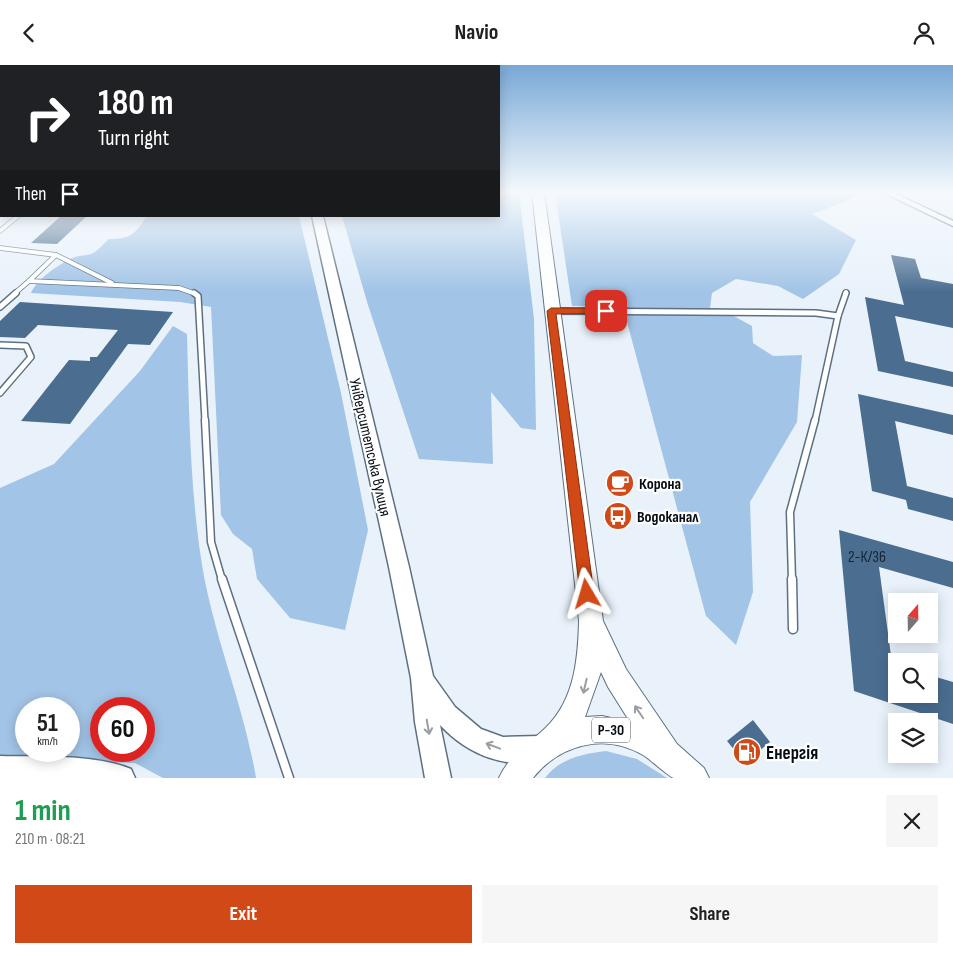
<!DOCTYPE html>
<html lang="en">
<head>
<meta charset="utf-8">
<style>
  :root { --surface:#fff; --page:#f6f6f6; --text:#202124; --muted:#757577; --accent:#d04916 }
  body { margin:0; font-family:"Sofia Sans Condensed",sans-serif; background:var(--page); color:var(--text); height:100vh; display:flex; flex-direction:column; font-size:19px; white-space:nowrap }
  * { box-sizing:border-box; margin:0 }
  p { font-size:16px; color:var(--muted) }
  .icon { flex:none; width:28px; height:28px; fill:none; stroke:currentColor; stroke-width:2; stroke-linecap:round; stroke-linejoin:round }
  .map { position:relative; height:713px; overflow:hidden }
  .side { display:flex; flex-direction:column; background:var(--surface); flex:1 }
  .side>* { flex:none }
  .banner { position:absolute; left:0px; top:0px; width:500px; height:152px; box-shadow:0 2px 12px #0003; background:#202124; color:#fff; overflow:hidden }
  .needle { width:32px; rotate:20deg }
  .tools { position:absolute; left:888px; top:528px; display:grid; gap:10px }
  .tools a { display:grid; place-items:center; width:50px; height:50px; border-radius:0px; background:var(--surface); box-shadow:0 2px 12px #0003; font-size:25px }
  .speed { position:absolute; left:15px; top:632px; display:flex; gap:10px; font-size:25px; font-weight:700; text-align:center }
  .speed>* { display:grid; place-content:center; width:65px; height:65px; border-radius:50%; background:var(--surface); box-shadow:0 2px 12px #0003; line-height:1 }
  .speed small { font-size:12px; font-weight:400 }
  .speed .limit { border:8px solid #d22; background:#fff; color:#111 }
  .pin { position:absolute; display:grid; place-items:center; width:42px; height:42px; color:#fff; margin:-21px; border-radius:10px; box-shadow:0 2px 8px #0006 }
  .me { position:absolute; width:55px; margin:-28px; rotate:353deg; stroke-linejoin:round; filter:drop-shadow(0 0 4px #0008) }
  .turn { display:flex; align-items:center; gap:18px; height:105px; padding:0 15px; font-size:22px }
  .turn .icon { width:65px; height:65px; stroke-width:2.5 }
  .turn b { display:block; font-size:35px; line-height:42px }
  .then { display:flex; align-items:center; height:48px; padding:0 15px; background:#0003; gap:10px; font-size:19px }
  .round { display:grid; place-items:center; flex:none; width:52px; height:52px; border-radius:0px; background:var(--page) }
  .overview { display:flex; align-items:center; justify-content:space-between; height:85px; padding:0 15px }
  h1 { font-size:30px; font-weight:700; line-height:38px; color:#1e9e55 }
  .button { display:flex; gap:10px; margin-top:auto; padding:10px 15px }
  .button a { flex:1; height:58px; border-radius:0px; background:var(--accent); color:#fff; font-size:20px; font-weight:700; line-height:58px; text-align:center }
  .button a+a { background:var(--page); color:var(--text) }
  header { display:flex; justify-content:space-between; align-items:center; height:65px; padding:0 15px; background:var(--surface); font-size:22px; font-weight:700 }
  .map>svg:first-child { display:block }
</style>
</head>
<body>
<header><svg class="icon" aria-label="back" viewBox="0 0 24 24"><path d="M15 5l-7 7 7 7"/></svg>Navio<svg class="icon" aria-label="person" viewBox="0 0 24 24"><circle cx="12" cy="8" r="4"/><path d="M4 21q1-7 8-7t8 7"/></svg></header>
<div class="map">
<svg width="953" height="713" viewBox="0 0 953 713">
  <rect width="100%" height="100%" fill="#e9f2fb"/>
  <g fill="#a2c4e6" fill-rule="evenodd">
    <path d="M499,127H519L534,254L536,365L521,363L491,327L493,399L419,394L368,240L342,151H499Z"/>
    <path d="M555,127H863L847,136L812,149L856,175L839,209L803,234L778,221L736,214L712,228L710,243H719L752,261L753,278L773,291L802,290L797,357L750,437L753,527L736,580L706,551L623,242L572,241Z"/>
    <path d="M147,151H299L341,328L368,465L345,565L290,553L257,514L252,484L233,469L221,450L211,242L180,237L31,228C36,215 61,197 75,192C80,190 86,191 91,189C97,187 104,178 109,174C131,174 135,169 147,151Z"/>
    <path d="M173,261L187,269C189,346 190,424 202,500C214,572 244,641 256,713H163L135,698L0,693V423L54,399L140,306ZM26,644H69V686H26ZM101,644H144V686H101Z"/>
    <path d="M606,686L637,694L667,713H545C560,693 583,689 606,686Z"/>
  </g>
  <g fill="#4a6d90">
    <path d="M61,151H87L57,179L31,178Z"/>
    <path d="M891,190L915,194L921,213L953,219V263L895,251L905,296L953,307V322L878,306L865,232L904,240Z"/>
    <path d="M20,237L173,247L150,280L128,279L70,359L21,356L69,295L90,296V292H97L118,265L38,260L25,273L0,272V256Z"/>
    <path d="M858,329L953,350V370L895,356L907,421L953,433V456L908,444L906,435L872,426Z"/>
    <path d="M839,465L953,497V523L879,502L892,598L896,599V629H929V610L953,617V659L854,626Z"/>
    <path d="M753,655L770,677L745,698L727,676Z"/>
  </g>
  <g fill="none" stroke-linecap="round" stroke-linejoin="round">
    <defs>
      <g id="lane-far3">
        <path d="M0,166L18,151"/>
        <path d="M0,183L56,190L29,216L179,223L196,229"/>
        <path d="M56,190L112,218"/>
        <path d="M14,229L29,216"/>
        <path d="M845,229L846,227"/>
      </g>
      <g id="lane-far2">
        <path d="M194,228L198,231L205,356"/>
        <path d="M0,242L16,228"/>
        <path d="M553,246L816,248L838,251"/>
        <path d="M0,280L26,281L31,292L0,328"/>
        <path d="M815,356L838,251L846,228"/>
      </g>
      <g id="lane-far1">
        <path d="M205,355L211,477L222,515"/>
        <path d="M792,515L790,447L815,355"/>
      </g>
      <g id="lane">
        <path d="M222,514L289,713"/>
        <path d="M792,514L793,564"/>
      </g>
      <path id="street" d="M882,127H892L953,156V161Z"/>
      <g id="secondary">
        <path d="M312,151H323L409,502L433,611L455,642L481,664L503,672L540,671L549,674L552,683L549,692C509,708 467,689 440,660L451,713H425L415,657L411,613L389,502Z"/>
        <path d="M0,691C39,692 96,689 131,704L135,713H0Z"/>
      </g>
      <path id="primary" d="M532,127H544L603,556L626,604L677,679L704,703L709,713C699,713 683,713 674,713C669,712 650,694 643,690C604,667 559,680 533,713H499C508,693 523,682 540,668C574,640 578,597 579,556ZM601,607L608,622L630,657L602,651L585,652Z"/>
    </defs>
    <use href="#lane-far3" stroke="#5d7083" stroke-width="5.5"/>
    <use href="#lane-far2" stroke="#5d7083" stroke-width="8"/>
    <use href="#lane-far1" stroke="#5d7083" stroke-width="9"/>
    <use href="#lane" stroke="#5d7083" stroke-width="11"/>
    <use href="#street" stroke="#5d7083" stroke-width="3"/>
    <use href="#secondary" stroke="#5d7083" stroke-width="3"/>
    <use href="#primary" stroke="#5d7083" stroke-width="2"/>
    <use href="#lane-far3" stroke="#fff" stroke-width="4"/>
    <use href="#lane-far2" stroke="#fff" stroke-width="5"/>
    <use href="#lane-far1" stroke="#fff" stroke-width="6"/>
    <use href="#lane" stroke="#fff" stroke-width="8"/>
    <use href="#street" fill="#fff" fill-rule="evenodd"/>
    <use href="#secondary" fill="#fff" fill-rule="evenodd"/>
    <use href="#primary" fill="#fff" fill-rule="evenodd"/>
  </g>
  <defs><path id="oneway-shaft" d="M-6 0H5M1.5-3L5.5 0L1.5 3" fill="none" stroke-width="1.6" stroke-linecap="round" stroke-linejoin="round" transform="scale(1.25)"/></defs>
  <g stroke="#9b9ea1">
    <use href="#oneway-shaft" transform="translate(585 621) rotate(103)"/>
    <use href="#oneway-shaft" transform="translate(639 647) rotate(-124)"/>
    <use href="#oneway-shaft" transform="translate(428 662) rotate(80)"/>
    <use href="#oneway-shaft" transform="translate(493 681) rotate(-159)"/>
  </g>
  <linearGradient id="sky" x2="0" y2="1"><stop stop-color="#78a8d6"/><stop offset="0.56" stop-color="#f5f9fd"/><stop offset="1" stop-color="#f5f9fd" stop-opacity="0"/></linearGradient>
  <rect width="953" height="227" fill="url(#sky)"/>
  <path fill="#d04916" stroke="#872f0e" d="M606,243L611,246L610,248L556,249L594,529L592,534L587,536L582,534L580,529L547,246L551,243Z"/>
  <defs>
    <symbol id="cafe-disc" viewBox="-11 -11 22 22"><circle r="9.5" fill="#d04916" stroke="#fefefe"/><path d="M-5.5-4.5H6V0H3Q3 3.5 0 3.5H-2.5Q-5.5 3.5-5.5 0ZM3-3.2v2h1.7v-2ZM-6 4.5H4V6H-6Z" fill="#fff"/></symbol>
    <symbol id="bus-disc" viewBox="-11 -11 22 22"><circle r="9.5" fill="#d04916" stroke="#fefefe"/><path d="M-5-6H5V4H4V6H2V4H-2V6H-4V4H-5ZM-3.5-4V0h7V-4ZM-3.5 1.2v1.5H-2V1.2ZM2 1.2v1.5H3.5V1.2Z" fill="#fff"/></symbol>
    <symbol id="fuel-disc" viewBox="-11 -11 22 22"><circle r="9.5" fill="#d04916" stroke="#fefefe"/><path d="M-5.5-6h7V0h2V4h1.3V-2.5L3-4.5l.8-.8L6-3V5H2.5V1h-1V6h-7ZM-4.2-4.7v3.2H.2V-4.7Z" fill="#fff"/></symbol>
  </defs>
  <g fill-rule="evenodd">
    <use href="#cafe-disc" x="604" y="402" width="32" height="32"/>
    <use href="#bus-disc" x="602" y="435" width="32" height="32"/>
    <use href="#fuel-disc" x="731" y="671" width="32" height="32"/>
  </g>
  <g text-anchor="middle" stroke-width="4.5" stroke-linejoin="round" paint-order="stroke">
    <rect fill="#fefefe" stroke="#50555a" stroke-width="1" x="592" y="652.5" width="38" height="25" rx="4"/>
    <g font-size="15" font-weight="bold" fill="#060d14">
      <text x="611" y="670">Р-30</text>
    </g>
    <g font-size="16" fill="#060d14" stroke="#fefefe">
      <text transform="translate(371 382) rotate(77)" y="6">Університетська вулиця</text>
    </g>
    <g font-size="16" font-weight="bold" fill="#060d14" stroke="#fefefe" text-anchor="start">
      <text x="639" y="424">Корона</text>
      <text x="637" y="457">Водоканал</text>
    </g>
    <g font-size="16" fill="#172533">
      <text x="867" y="497">2-К/36</text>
    </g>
    <g font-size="19" font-weight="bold" fill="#060d14" stroke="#fefefe" text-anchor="start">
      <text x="766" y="694">Енергія</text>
    </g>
  </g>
</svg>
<div class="tools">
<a><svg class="needle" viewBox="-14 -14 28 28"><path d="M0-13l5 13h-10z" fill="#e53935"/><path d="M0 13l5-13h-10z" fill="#757577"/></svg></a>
<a><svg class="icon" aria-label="search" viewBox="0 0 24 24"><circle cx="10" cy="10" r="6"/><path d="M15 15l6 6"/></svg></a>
<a><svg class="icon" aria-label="layers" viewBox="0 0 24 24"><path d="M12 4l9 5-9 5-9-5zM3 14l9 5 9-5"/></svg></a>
</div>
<div class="speed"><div>51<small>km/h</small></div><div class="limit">60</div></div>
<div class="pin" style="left:606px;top:246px;background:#d93025"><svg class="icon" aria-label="arrive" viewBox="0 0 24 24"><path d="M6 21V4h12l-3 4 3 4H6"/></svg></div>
<svg class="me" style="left:587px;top:529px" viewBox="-20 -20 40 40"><path d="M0-17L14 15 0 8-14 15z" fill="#d04916" stroke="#fff" stroke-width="4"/></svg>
<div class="banner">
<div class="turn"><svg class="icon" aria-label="right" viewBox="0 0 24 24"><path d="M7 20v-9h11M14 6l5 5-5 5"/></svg><div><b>180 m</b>Turn right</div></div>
<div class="then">Then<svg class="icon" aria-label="arrive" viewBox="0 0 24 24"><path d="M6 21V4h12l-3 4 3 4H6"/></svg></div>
</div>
</div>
<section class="side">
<div class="overview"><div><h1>1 min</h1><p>210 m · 08:21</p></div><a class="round"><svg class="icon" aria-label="close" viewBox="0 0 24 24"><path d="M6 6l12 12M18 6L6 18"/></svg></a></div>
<div class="button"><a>Exit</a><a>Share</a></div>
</section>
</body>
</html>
